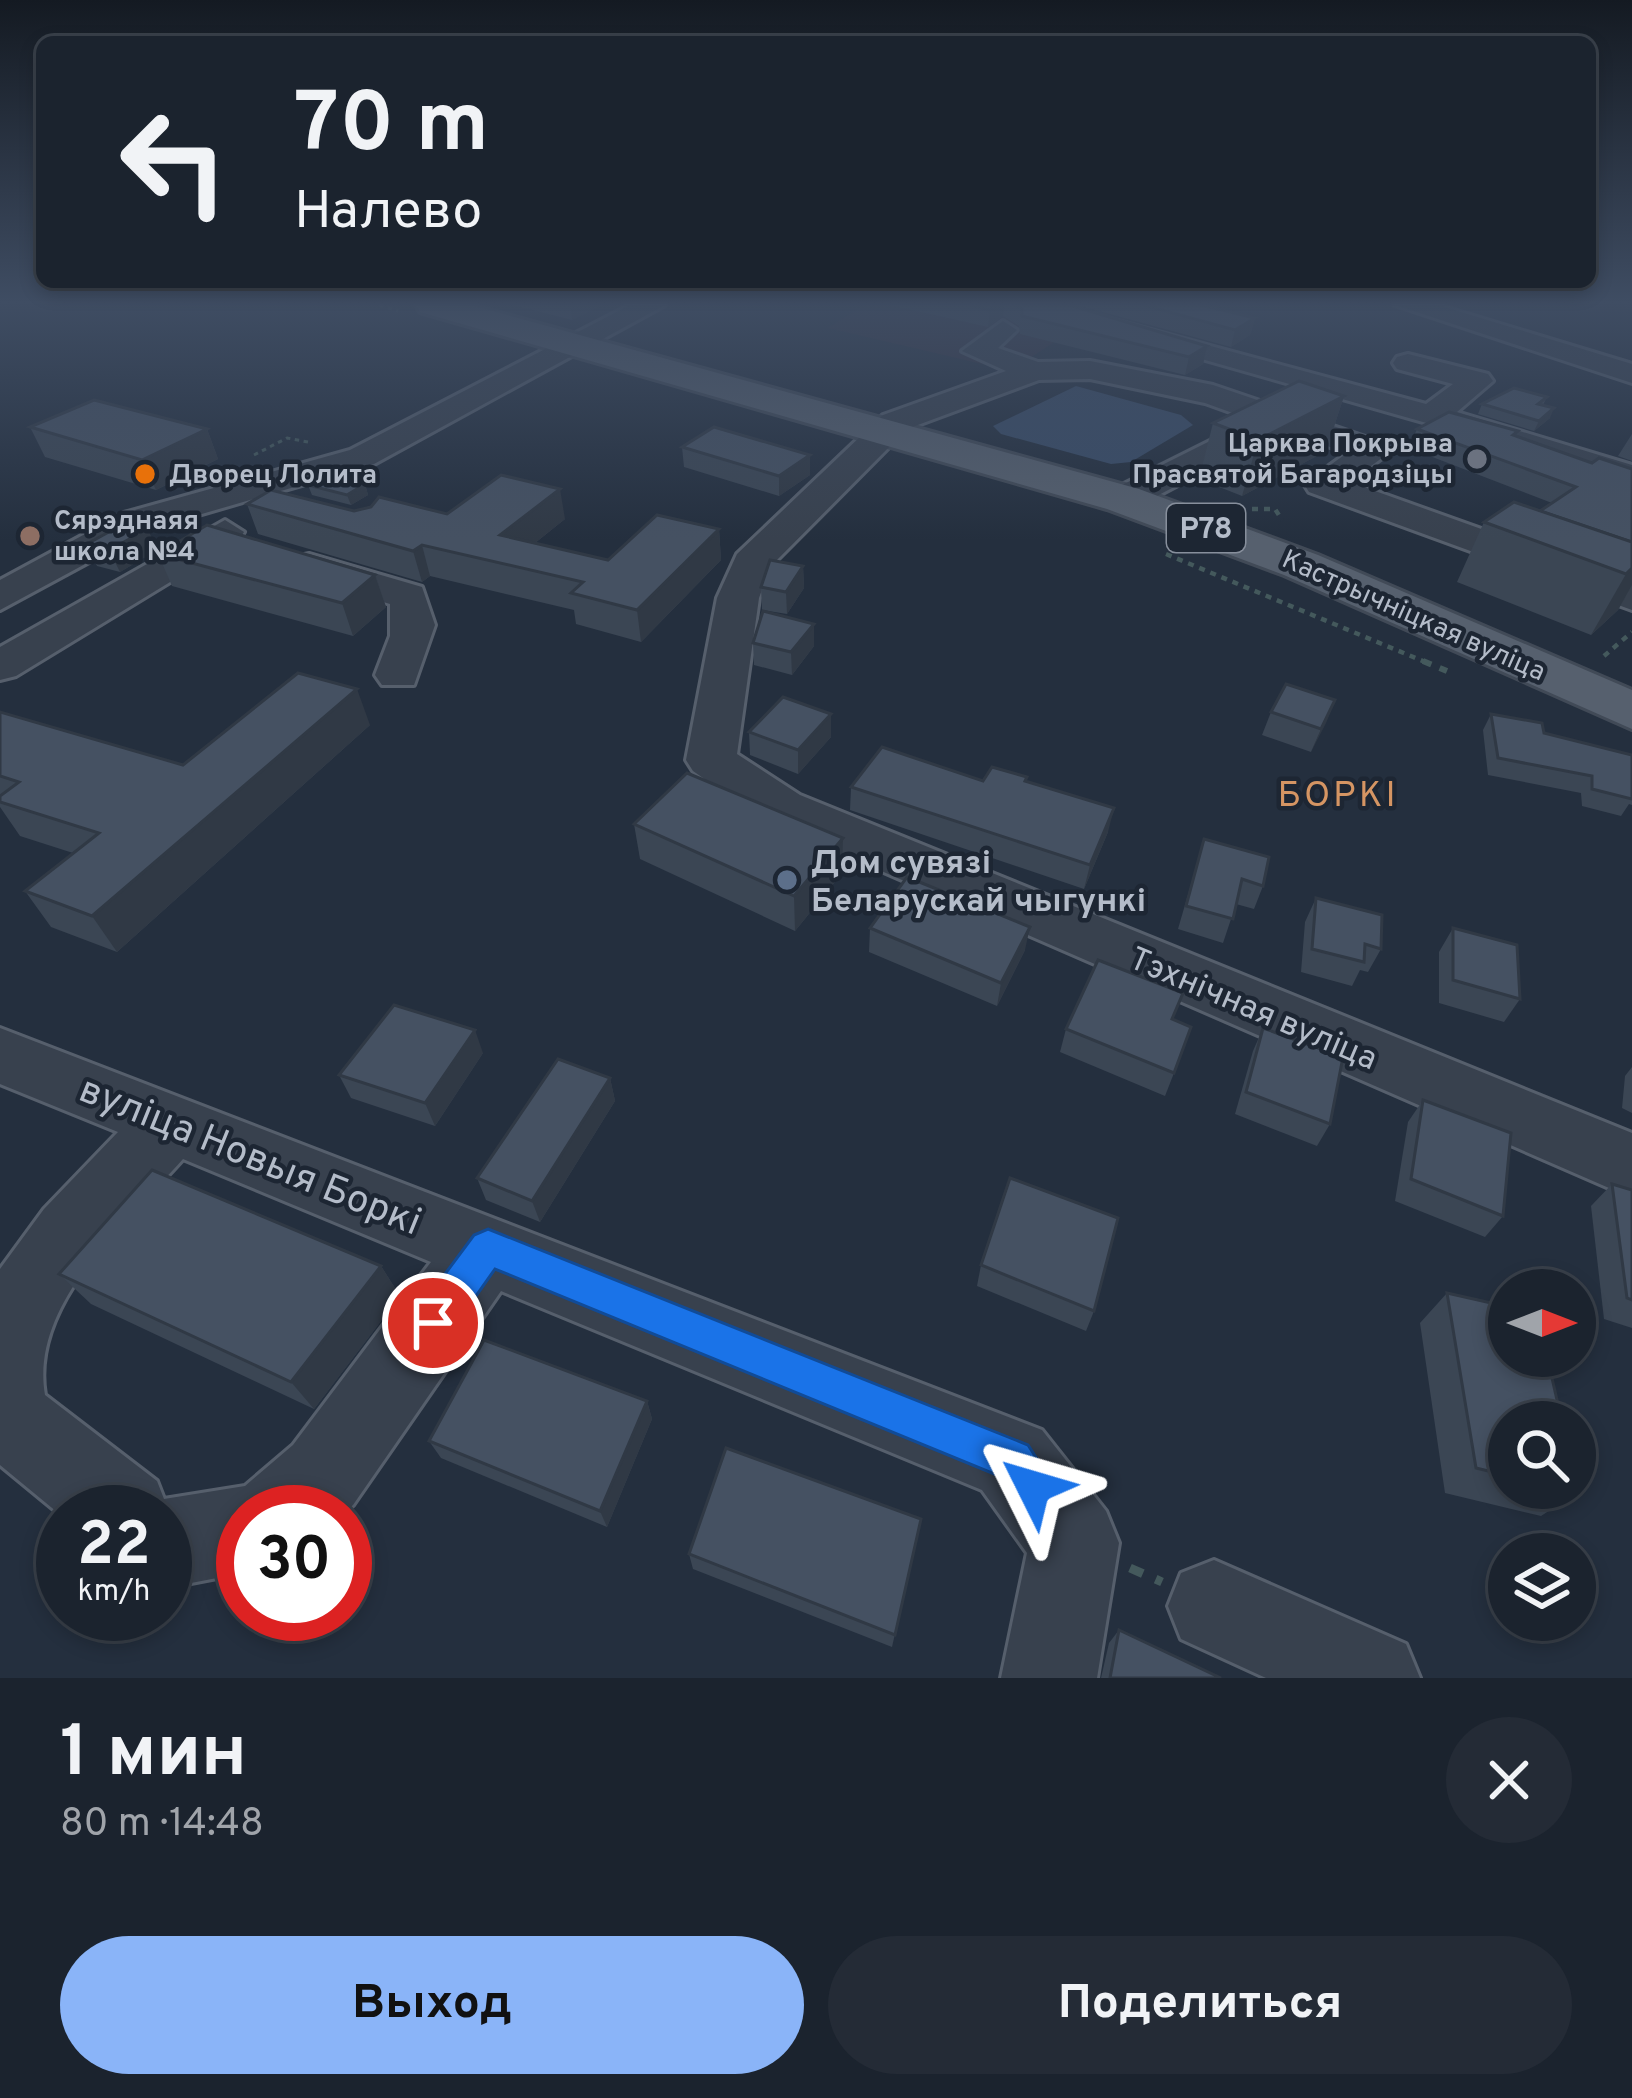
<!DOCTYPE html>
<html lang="ru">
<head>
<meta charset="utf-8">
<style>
  :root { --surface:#1b232e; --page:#242b36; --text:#f1f3f6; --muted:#a0a4aa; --line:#39404a; --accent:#8ab4f8 }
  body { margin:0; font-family:Overpass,sans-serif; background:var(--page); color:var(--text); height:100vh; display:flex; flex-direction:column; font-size:45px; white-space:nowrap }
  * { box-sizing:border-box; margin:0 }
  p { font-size:39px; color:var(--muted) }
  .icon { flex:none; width:66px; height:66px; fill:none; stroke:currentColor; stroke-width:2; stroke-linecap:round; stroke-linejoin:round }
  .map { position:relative; height:1678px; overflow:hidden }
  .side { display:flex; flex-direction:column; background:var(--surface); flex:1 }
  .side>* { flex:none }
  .banner { position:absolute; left:36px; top:36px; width:1560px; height:252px; border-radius:18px; box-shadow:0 6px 18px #0003,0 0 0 3px var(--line); background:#1b232e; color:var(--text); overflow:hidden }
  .needle { width:78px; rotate:90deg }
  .buttons { position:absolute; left:1488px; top:1269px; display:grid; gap:24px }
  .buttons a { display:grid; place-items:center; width:108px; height:108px; border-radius:50%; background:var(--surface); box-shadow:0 6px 18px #0003,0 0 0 3px var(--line); font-size:60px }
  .speed { position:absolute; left:36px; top:1485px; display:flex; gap:24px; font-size:60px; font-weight:700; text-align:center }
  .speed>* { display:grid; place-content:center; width:156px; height:156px; border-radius:50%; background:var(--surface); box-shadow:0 6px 18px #0003,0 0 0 3px var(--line); line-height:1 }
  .speed small { font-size:30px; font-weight:400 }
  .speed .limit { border:18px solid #d22; background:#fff; color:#111 }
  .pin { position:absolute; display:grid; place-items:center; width:102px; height:102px; color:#fff; margin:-51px; border:6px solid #fff; border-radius:50%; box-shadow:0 3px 12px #0007 }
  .me { position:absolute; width:132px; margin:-66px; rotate:310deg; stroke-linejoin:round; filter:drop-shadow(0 0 9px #0008) }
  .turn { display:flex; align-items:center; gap:42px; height:252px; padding:0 60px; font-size:54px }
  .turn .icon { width:156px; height:156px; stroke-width:2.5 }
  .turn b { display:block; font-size:84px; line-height:102px }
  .round { display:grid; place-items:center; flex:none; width:126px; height:126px; border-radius:63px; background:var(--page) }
  .overview { display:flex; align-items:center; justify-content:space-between; height:204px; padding:0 60px }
  h1 { font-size:72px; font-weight:700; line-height:90px }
  .action { display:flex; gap:24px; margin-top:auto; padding:24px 60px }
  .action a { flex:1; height:138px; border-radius:72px; background:var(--accent); color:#111; font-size:48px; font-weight:700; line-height:138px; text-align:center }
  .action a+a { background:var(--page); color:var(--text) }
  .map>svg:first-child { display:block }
</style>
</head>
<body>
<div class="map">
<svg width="1632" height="1678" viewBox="0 0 1632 1678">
  <rect width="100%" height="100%" fill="#242f3e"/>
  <path fill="#32303f" d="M864,305H988L1056,341L1030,358L1008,353L982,364L828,328Z"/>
  <path fill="#394c67" d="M1076,386L1181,415L1193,425L1131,462L1111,464L1001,434L993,426Z"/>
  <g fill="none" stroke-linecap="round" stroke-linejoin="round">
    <defs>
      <g id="minor">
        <path d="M630,305H665L374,464L150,529L0,610V580L124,513L350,450Z"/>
        <path d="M1012,305H1058L1426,404L1453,384L1397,369L1393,363L1397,357L1408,354L1488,374L1493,381L1457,412L1632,465V488L1518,449Z"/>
        <path d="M1395,305H1438L1632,364V383Z"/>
        <path d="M1003,321L1017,330L998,348L1038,362L1090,361L1213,385L1386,444L1391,451L1350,482L1632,583V610L1309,492L1304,484L1347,453L1282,430L1136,507H1110L1104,499L1110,491L1252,420L1205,403L1090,379L1039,380L907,429L770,567L759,598L737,754L800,795L1632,1133V1198L762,819L693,771L686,760L717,598L737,554L883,415L1006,371L962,351Z"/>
        <path d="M225,520L244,532L239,540L16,676L0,680V647Z"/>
        <path d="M309,554L422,587L435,625L414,685H382L375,675L390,636V604L295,575L289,566L295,557Z"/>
        <path d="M0,1028L1042,1430L1106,1511L1119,1543L1097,1678H1001L1027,1553L982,1490L501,1291L353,1505L345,1512H243V1573L165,1588V1512H63V1517L0,1465V1269L44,1209L118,1132L0,1084ZM183,1159L431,1262L293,1445L245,1486L164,1499L157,1481L45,1395C29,1303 128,1221 183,1159Z"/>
        <path d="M1214,1560L1406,1644L1420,1678H1266L1181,1639L1168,1606L1181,1573Z"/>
      </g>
      <path id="major" d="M416,305H471L1139,489L1318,555L1632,690V729L1284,575L1107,509L420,312Z"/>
    </defs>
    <use href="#minor" stroke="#565f6c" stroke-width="6"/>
    <use href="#major" stroke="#414a57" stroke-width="6"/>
    <g stroke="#44595c" stroke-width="3" stroke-dasharray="4.5 4.5" stroke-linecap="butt">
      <path d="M379,305L398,311"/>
      <path d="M254,455L287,438L308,442"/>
    </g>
    <g stroke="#44595c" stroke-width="4.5" stroke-dasharray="6 6" stroke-linecap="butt">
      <path d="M1252,509H1275L1282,520"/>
      <path d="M1166,554L1430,664"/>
      <path d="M1604,656L1632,632"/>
    </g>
    <path stroke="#44595c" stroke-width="6" stroke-dasharray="9 9" stroke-linecap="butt" d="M1423,661L1447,671"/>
    <path stroke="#44595c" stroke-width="9" stroke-dasharray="14 14" stroke-linecap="butt" d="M1130,1568L1162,1582"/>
    <use href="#minor" fill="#38414e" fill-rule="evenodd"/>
    <use href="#major" fill="#56606e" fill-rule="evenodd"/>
  </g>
  <g fill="#3b4654">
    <path d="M514,305H601L572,320Z"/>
    <path d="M890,305H1069L1207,346L1203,364L1185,375L1020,334L1019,326L1003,316L988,327Z"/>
    <path d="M1077,305H1201L1255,318L1250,335L1231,347Z"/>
    <path d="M1344,396L1326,451L1242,496L1199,479L1213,423Z"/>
    <path d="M1547,397L1543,405L1550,418L1534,431L1478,414L1482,404Z"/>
    <path d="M30,427L207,429L218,459L156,490L45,457Z"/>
    <path d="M1417,429L1516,436L1592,463L1632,585L1618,610L1591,635L1457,582L1484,522L1540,511L1552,503L1409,448Z"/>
    <path d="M1632,434V461L1618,456Z"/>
    <path d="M682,447L810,475L779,496L684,467Z"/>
    <path d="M365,484L368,495L351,505L312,495L308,485Z"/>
    <path d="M247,504L354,511L565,519L535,543L608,560L719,529L721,560L641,642L576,624L574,610L430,576L422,582L258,534Z"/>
    <path d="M87,544L157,550L120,572L97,566Z"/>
    <path d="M158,554L375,575L386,607L353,636L172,586Z"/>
    <path d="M803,566L804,588L787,614L762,610L761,587Z"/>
    <path d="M753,643L814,646L792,675L754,665Z"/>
    <path d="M1335,700L1311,752L1262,735L1271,712Z"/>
    <path d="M0,712L183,765L370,725L117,952L51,927L25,891L73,853L20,836L0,807Z"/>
    <path d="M831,714V737L798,774L750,755L749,732Z"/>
    <path d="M1491,714L1544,733L1632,755V805L1629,804L1621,816L1582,806L1581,793L1488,775L1483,730Z"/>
    <path d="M1027,777L1026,782L1108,832L1084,889L850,810L851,787L983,781Z"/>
    <path d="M634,824L842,873L795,931L640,859Z"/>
    <path d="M1204,839L1263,886L1254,909L1236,904L1223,943L1178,929Z"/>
    <path d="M1316,898L1381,949L1368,972L1360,970L1352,986L1301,972L1305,922Z"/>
    <path d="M870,928L1025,950L997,1006L869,952Z"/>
    <path d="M1453,928L1520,999L1504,1022L1439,1003V952Z"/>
    <path d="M1263,1028L1330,1124L1317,1146L1235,1114L1253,1051Z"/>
    <path d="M1066,1029L1174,1073L1165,1096L1060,1052Z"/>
    <path d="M483,1053L435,1126L351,1098L339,1075Z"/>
    <path d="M1632,1067V1113L1622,1108L1625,1076Z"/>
    <path d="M610,1078L615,1101L540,1222L486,1200L477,1178Z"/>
    <path d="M1423,1100L1503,1216L1485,1237L1395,1201L1408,1122Z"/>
    <path d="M1612,1184L1632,1190V1328L1604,1319L1591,1206Z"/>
    <path d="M981,1265L1094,1311L1086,1331L977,1286Z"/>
    <path d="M381,1266L400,1296L314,1409L91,1304L59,1274Z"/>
    <path d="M1447,1293L1509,1422V1488H1575L1578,1492L1541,1516L1445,1493L1420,1323Z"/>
    <path d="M647,1401L652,1419L607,1527L441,1458L429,1441Z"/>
    <path d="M921,1519L892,1647L693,1569L689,1554Z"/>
    <path d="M1119,1630L1221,1678H1101L1109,1643Z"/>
  </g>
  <g fill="#303945">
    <path d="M570,305H601L572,320Z"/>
    <path d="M996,305H1004L1003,316L988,327L990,310Z"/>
    <path d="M1255,318L1250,335L1231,347L1235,330Z"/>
    <path d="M1207,346L1203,364L1185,375L1189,357Z"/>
    <path d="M1344,396L1326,451L1242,496L1258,440Z"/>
    <path d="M1554,408L1550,418L1534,431L1539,421Z"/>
    <path d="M207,429L218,459L156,490L142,460Z"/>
    <path d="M810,455V475L779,496V476Z"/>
    <path d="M365,484L368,495L351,505L347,495Z"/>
    <path d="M560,489L565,519L506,566L500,535Z"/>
    <path d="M148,529L157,550L120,572L109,550Z"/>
    <path d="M719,529L721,560L641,642L637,610Z"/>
    <path d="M422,545L430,576L422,582L413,551Z"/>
    <path d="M803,566L804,588L787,614L786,592Z"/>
    <path d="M1632,568V585L1618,610L1591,635L1626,574Z"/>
    <path d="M375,575L386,607L353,636L342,603Z"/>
    <path d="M814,624V646L792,675L791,652Z"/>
    <path d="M357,689L370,725L117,952L92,916Z"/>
    <path d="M1335,700L1326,723L1311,752L1321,729Z"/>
    <path d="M831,714V737L798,774V750Z"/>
    <path d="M1114,808L1108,832L1084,889L1090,865Z"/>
    <path d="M843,838L842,873L795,931L794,896Z"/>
    <path d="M1030,927L1025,950L997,1006L1001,983Z"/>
    <path d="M475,1030L483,1053L435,1126L425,1103Z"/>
    <path d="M610,1078L615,1101L540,1222L532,1201Z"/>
    <path d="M381,1266L400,1296L314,1409L291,1382Z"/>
    <path d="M647,1401L652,1419L607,1527L600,1511Z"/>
  </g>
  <g fill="#455162" stroke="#303945" stroke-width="3">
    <path d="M970,305H996L990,310Z"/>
    <path d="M1015,305H1069L1207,346L1189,357L1022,316V309Z"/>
    <path d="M1143,305H1201L1255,318L1235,330Z"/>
    <path d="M1299,381L1344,396L1258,440L1213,423Z"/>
    <path d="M1514,388L1547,397L1538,404L1554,408L1539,421L1482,404Z"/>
    <path d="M94,400L207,429L142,460L30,427Z"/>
    <path d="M1449,412L1518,431L1513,435L1592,463L1599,458L1632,469V542L1540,511L1576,487L1417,429Z"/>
    <path d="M714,427L810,455L779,476L682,447Z"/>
    <path d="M328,474L365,484L347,495L308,485Z"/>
    <path d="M501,475L560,489L500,535L608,560L657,515L719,529L637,610L571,593L583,582L422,545L413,551L247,504L271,490L354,511L371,507L379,497L447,514Z"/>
    <path d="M1514,502L1632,542V568L1626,574L1484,522Z"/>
    <path d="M125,523L148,529L109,550L87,544Z"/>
    <path d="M207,525L375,575L342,603L158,554Z"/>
    <path d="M770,560L803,566L786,592L761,587Z"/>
    <path d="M763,611L814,624L791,652L753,643Z"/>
    <path d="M298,673L357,689L92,916L25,891L99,833L0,802V796L19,782L0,776V712L183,765Z"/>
    <path d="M1286,684L1335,700L1321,729L1271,712Z"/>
    <path d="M783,697L831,714L798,750L749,732Z"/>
    <path d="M1491,714L1542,723L1544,733L1632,755V799L1592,789V776L1498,758Z"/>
    <path d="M882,747L983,781L992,767L1027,777L1025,781L1114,808L1090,865L851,787Z"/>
    <path d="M687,773L843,838L794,896L634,824Z"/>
    <path d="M1204,839L1269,857L1263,886L1242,879L1233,919L1186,906Z"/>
    <path d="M907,877L1030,927L1001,983L870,928Z"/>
    <path d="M1316,898L1382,915L1381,949L1365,944L1364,962L1312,949Z"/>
    <path d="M1453,928L1517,945L1520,999L1453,980Z"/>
    <path d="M1098,960L1183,993L1172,1019L1191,1027L1174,1073L1066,1029Z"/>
    <path d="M394,1005L475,1030L425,1103L339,1075Z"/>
    <path d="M1263,1028L1343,1057L1330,1124L1246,1092Z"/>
    <path d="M558,1059L610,1078L532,1201L477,1178Z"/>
    <path d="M1423,1100L1511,1133L1503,1216L1411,1179Z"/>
    <path d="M152,1170L381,1266L291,1382L59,1274Z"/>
    <path d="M1010,1178L1118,1218L1094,1311L981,1265Z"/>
    <path d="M1612,1184L1632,1190V1300L1627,1298Z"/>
    <path d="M1447,1293L1509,1307V1356H1547L1562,1422H1509V1476L1476,1468Z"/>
    <path d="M484,1340L647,1401L600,1511L429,1441Z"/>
    <path d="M726,1448L921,1519L895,1635L689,1554Z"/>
    <path d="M1119,1630L1221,1678H1110Z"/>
  </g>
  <linearGradient id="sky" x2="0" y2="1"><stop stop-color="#141a22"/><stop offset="0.56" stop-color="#3f4d63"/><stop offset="1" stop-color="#3f4d63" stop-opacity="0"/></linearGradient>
  <rect width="1632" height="540" fill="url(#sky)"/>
  <path fill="#1a73e8" stroke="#114b97" stroke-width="3" d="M488,1229L1028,1445L1055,1487L1048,1503L1033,1509L1017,1503L997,1475L495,1269L447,1337L433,1343L419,1337L413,1323L419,1309L474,1235Z"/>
  <circle fill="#6b7280" stroke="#1d2633" stroke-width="4.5" cx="1477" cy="459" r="12"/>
  <circle fill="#e8710a" stroke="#1d2633" stroke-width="4.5" cx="145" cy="474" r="12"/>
  <circle fill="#8d6e63" stroke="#1d2633" stroke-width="4.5" cx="30" cy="536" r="12"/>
  <circle fill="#5c6f8a" stroke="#1d2633" stroke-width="4.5" cx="787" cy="880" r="12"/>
  <g text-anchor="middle" stroke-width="9" stroke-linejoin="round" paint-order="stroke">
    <g font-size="27" font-weight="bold" fill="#b4bcc9" stroke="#1d2633" text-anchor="start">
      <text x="1453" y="452" text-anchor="end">Царква Покрыва<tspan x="1453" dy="31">Прасвятой Багародзіцы</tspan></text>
      <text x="169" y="483">Дворец Лолита</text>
      <text x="54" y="529">Сярэднаяя<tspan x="54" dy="31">школа №4</tspan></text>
    </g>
    <g font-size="27" fill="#b4bcc9" stroke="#1d2633">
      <text transform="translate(1414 615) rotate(24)" y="9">Кастрычніцкая вуліца</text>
    </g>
    <rect fill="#1d2633" stroke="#878f9c" stroke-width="3" x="1167" y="504" width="78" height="48" rx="9"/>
    <g font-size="30" font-weight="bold" fill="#b4bcc9">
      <text x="1206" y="538">Р78</text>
    </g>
    <g font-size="33" font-weight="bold" fill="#b4bcc9" stroke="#1d2633" text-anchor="start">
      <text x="811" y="873">Дом сувязі<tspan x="811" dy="38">Беларускай чыгункі</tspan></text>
    </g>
    <g font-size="33" fill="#b4bcc9" stroke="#1d2633">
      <text transform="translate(1254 1007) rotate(23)" y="12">Тэхнічная вуліца</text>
    </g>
    <g font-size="36" letter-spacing="3" fill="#d59563" stroke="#1d2633">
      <text x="1338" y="806">БОРКІ</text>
    </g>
    <g font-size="39" fill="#b4bcc9" stroke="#1d2633">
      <text transform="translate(251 1154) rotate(22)" y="14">вуліца Новыя Боркі</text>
    </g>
  </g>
</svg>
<div class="buttons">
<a><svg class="needle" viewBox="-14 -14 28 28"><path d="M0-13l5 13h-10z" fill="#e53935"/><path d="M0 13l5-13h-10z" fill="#a0a4aa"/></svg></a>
<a><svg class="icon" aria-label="search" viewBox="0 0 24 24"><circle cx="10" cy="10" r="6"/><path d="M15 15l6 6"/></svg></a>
<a><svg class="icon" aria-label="layers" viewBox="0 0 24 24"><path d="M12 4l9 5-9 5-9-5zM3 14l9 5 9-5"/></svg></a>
</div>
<div class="speed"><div>22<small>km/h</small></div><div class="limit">30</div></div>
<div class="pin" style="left:433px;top:1323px;background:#d93025"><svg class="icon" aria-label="arrive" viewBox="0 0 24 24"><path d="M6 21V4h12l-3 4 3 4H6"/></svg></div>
<svg class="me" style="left:1033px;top:1487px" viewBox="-20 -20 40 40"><path d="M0-17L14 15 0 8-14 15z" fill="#1a73e8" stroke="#fff" stroke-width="4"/></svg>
<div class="banner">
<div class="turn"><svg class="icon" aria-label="left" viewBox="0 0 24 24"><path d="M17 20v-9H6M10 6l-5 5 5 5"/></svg><div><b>70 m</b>Налево</div></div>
</div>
</div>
<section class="side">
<div class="overview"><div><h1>1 мин</h1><p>80 m · 14:48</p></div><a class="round"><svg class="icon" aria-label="close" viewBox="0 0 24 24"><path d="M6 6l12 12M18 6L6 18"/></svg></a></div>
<div class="action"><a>Выход</a><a>Поделиться</a></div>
</section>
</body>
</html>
